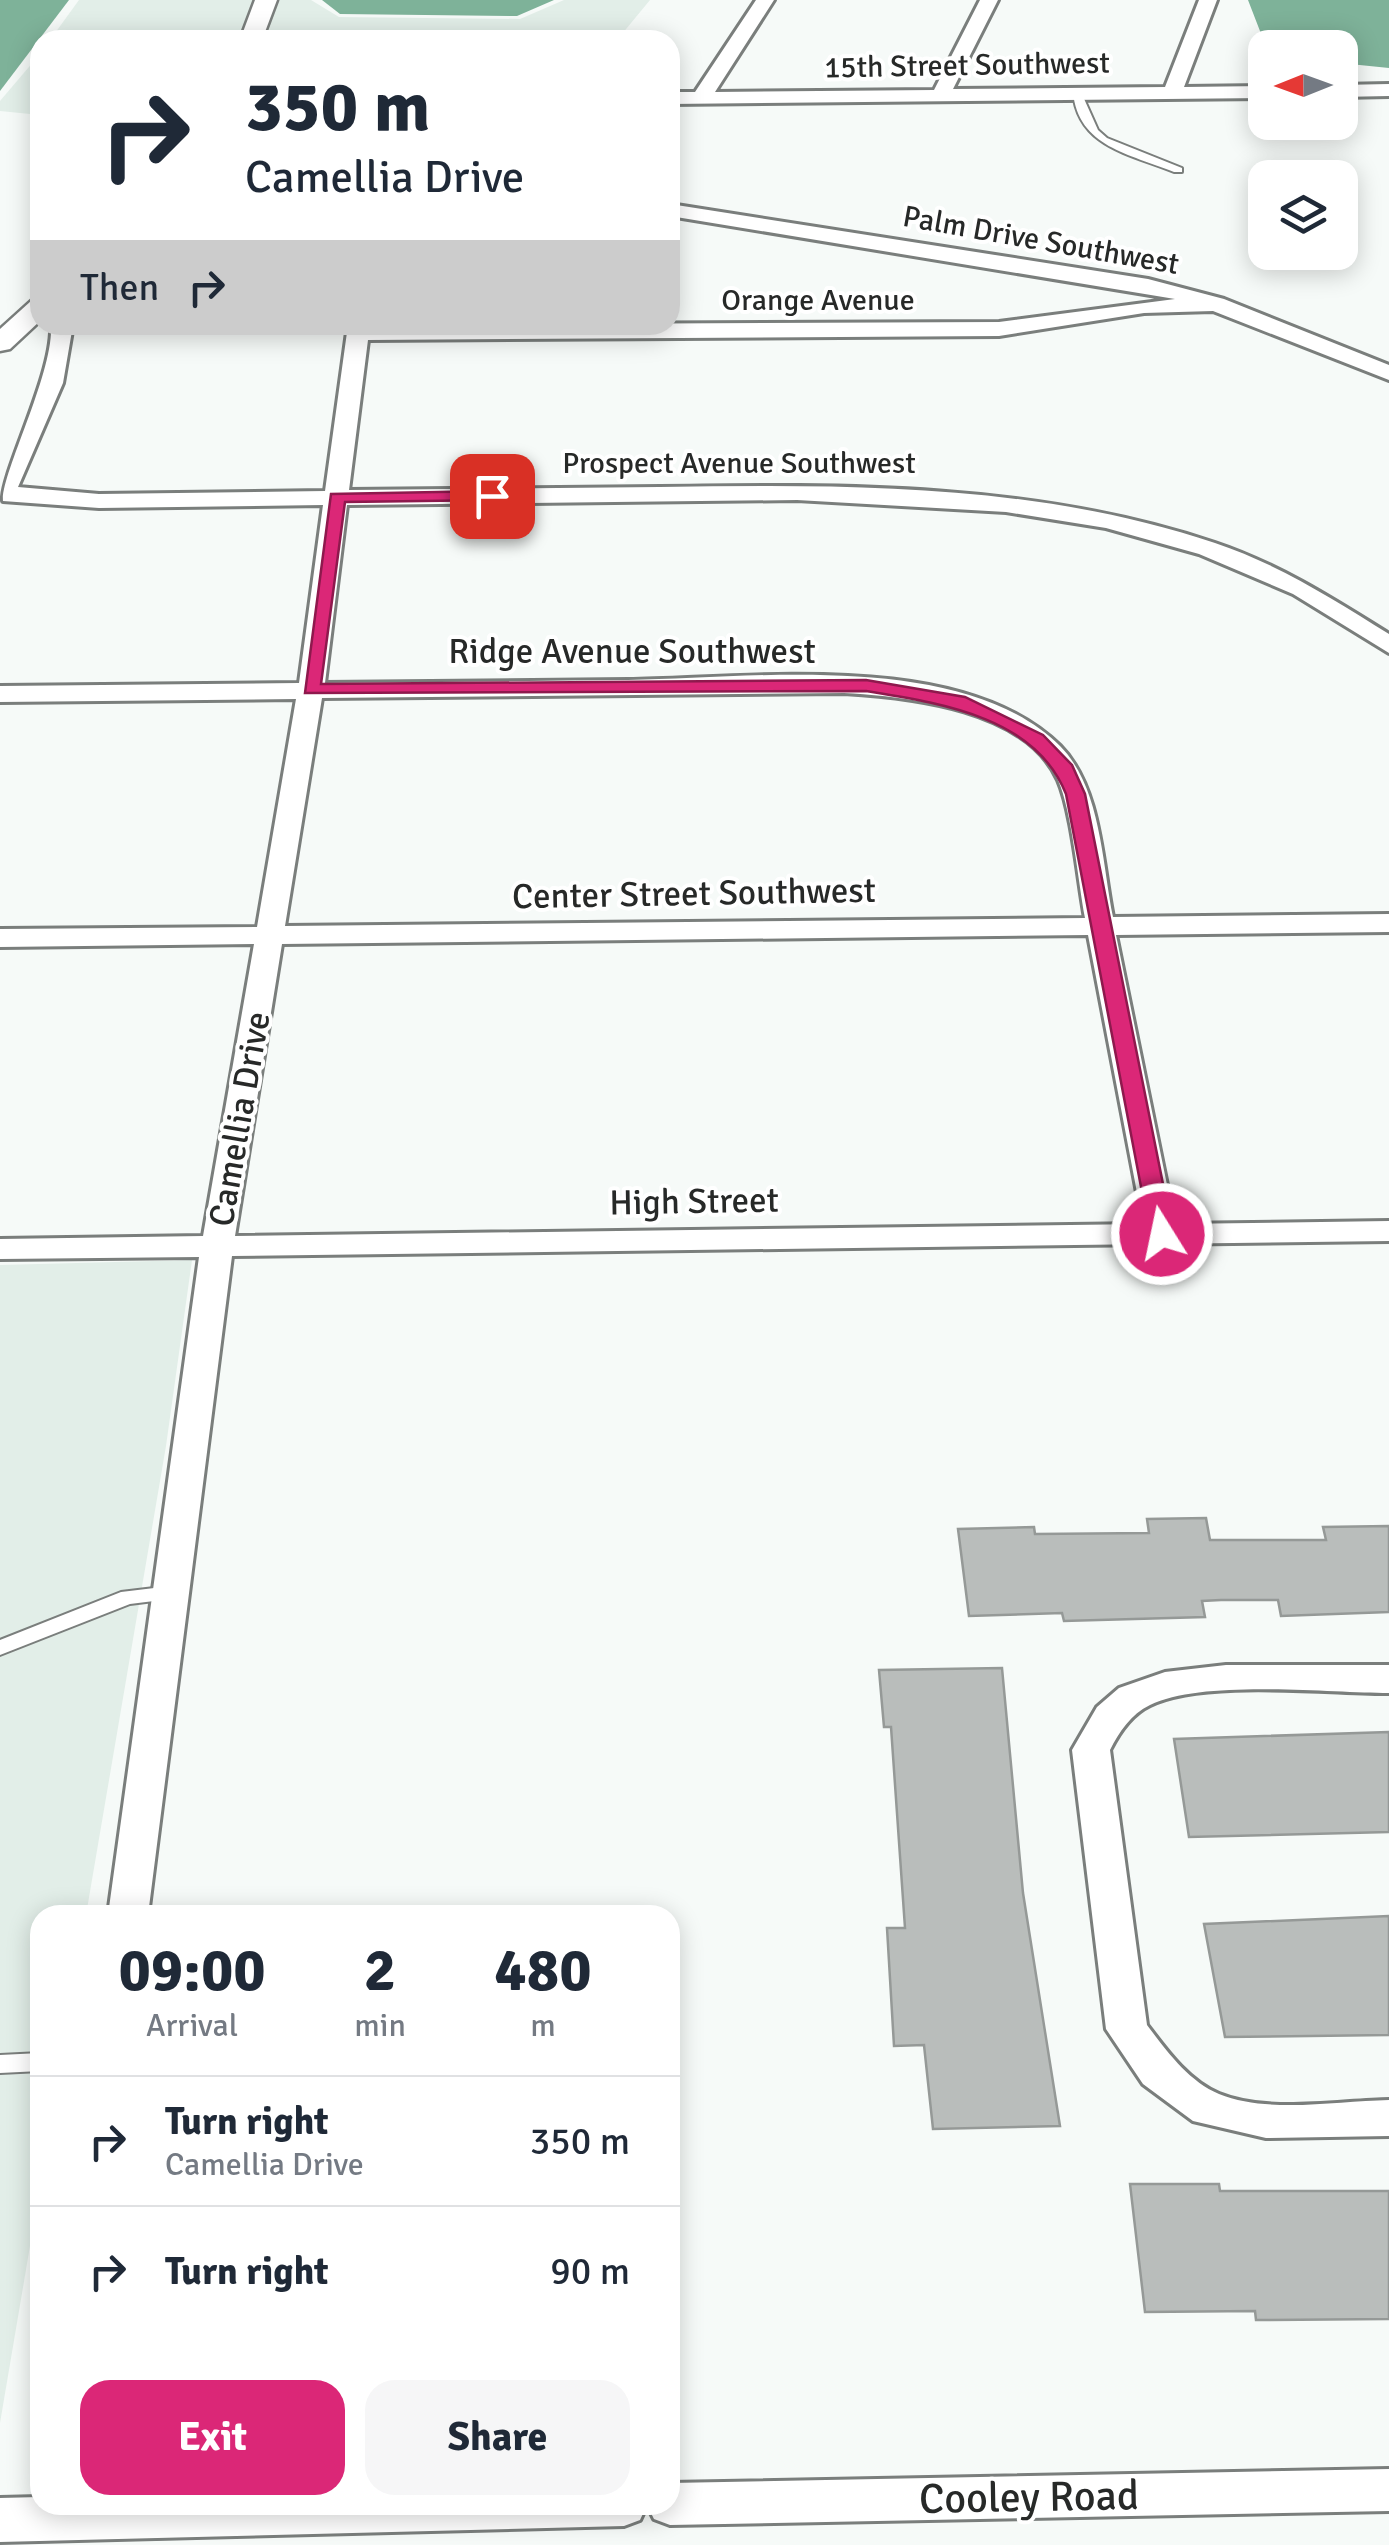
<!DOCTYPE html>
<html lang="en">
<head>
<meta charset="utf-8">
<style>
  :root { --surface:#fff; --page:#f6f6f7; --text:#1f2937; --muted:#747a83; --line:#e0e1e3; --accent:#db2777 }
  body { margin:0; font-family:Signika,sans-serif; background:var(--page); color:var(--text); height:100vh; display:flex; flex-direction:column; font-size:38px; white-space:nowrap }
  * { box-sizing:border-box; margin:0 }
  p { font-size:32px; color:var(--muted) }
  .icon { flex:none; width:55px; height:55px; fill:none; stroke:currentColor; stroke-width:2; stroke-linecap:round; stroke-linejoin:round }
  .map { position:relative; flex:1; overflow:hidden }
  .panel { position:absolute; left:30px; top:1905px; width:650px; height:610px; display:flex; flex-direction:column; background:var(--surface); border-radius:30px; box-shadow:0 5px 25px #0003 }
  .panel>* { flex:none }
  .guide { position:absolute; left:30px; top:30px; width:650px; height:305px; border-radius:30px; box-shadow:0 5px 25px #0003; background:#fff; color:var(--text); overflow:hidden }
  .needle { width:65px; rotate:269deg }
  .buttons { position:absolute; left:1248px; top:30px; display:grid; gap:20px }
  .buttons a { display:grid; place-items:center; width:110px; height:110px; border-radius:20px; background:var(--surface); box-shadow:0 5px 25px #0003; font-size:50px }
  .pin { position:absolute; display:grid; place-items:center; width:85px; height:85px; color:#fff; margin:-42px; border-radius:20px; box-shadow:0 5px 15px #0006 }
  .me { position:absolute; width:110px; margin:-55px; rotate:350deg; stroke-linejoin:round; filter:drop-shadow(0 0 8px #0008) }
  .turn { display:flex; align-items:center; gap:35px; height:210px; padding:0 50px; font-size:45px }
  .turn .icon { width:130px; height:130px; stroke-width:2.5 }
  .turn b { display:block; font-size:70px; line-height:85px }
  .then { display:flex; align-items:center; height:95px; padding:0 50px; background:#0003; gap:20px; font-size:38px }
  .eta { display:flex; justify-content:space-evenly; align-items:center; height:170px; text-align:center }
  .eta b { font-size:60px; font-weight:700; line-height:70px }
  .action { display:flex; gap:20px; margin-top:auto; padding:20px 50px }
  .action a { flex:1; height:115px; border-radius:30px; background:var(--accent); color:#fff; font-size:40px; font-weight:700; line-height:115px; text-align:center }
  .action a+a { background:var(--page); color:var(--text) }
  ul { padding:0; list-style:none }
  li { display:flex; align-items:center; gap:30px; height:130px; padding:0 50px; border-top:2px solid var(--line) }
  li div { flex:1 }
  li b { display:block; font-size:38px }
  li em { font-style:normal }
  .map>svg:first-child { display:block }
</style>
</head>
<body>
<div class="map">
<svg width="1389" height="2545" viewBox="0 0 1389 2545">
  <rect width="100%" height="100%" fill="#f6faf8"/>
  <g fill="#e2eee8">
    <path d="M79,0H254L239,40H50Z"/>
    <path d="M278,0H311L339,17L520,19L564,0H650L617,40H263Z"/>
    <path d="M40,54V115L0,111V101Z"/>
    <path d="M192,1260L166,1446L86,1915H40V2187L0,2423V1265Z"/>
  </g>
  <g fill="#7eb299">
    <path d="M0,0H69L0,91Z"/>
    <path d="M322,0H554L517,16L340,14Z"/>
    <path d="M1248,0H1389V68L1340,63V48L1272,47L1265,44Z"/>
  </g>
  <g fill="#b9bdbb" stroke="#959997" stroke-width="2.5">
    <path d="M1206,1518L1210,1540H1326L1323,1527L1389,1526V1612L1281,1616L1278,1600H1221L1202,1601L1205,1617L1064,1621L1062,1613L969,1616L958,1529L1034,1527L1035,1534L1149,1533L1147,1519Z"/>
    <path d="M1002,1668L1023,1893L1060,2126L933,2129L924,2045L894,2046L887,1928H905L891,1727H884L879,1670Z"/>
    <path d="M1389,1732V1832L1189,1837L1174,1739Z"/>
    <path d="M1389,1916V2035L1225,2037L1204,1924Z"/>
    <path d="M1130,2184H1219L1220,2191H1389V2319L1256,2320L1255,2311L1145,2312Z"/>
  </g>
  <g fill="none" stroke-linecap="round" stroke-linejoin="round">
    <defs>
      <g id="service">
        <path d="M1073,92H1081L1098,130L1107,138L1182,168V172H1174C1130,154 1078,147 1073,92Z"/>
        <path d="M171,1586L178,1588L181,1593L178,1598L130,1604L0,1655V1640L121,1592Z"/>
        <path d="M40,2053V2071L0,2073V2055Z"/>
      </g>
      <g id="minor">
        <path d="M756,0H774L715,92L934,90L980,0H998L953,89L1165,87L1199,0H1217L1184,87L1265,86V98L670,104V92H695Z"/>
        <path d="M1389,84V96L1340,97V85Z"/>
        <path d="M670,204L1148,279L1224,299L1389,365V380L1213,311L1144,313L999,336L368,340L349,490C453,489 556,488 660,487C845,484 1037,483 1215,543C1278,564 1333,599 1389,634V653L1293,594L1199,554L1106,528L1006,512L797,500L347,505L325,683C426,682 527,681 628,680C754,678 963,650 1060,746C1101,787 1102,863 1113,917L1389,914V932L1116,935L1175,1224L1389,1221V1241L232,1256L148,1915H108L199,1257L0,1259V1239L203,1236L254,944L0,947V929L257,927L296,699L0,702V686L299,683L323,505L99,508L3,501C0,476 54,373 51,325H73L63,383L18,487L99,494L325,491L348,325L999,322L1175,299L670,216ZM844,693C911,697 1026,709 1058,780C1072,812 1078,881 1085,918L285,926L322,698ZM1088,935L1143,1224L235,1236L282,944Z"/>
        <path d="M1226,1665H1389V1693C1328,1693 1203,1679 1150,1705C1131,1714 1119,1732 1110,1750L1147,2025C1166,2050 1188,2081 1219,2094C1268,2114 1337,2101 1389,2100V2136L1266,2138L1193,2121L1143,2084L1106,2029L1072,1750L1097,1707L1119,1688L1165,1672Z"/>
        <path d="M1389,2469V2511L670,2525L654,2519L647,2505L640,2520L624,2526L0,2542V2498L40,2497V2505H670V2483Z"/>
      </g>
      <g id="tertiary">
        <path d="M255,0H277L262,40H240Z"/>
        <path d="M40,299V321L10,349L0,351V329L31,301Z"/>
      </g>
    </defs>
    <use href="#service" stroke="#7a7e7c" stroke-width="4"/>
    <use href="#minor" stroke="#7a7e7c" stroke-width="6"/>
    <use href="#tertiary" stroke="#7a7e7c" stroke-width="5"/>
    <use href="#service" fill="#fff" fill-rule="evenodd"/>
    <use href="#minor" fill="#fff" fill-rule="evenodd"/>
    <use href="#tertiary" fill="#fff" fill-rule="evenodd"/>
  </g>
  <path fill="#db2777" stroke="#8e194d" stroke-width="2.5" d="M492,491L501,496L498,500L345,502L321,684L866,680L965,697L1043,735L1072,765L1085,794L1173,1234L1169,1239H1154L1150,1234L1066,794C1035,716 939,703 866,691L305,693L331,494Z"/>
  <g text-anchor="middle" stroke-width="8" stroke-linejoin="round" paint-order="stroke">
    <g font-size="30" fill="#272928" stroke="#fff">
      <text transform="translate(967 65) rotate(-1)" y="10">15th Street Southwest</text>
      <text transform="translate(1041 240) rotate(10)" y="10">Palm Drive Southwest</text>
      <text x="818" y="310">Orange Avenue</text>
      <text x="739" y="473">Prospect Avenue Southwest</text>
    </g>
    <g font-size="35" fill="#272928" stroke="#fff">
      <text x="632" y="663">Ridge Avenue Southwest</text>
      <text transform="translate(694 893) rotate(-1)" y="12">Center Street Southwest</text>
      <text transform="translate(239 1119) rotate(-80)" y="12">Camellia Drive</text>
      <text transform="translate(694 1201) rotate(-1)" y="12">High Street</text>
    </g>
    <g font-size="42" fill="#272928" stroke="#fff">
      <text transform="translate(1029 2496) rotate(-1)" y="15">Cooley Road</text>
    </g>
  </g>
</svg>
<div class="buttons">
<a><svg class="needle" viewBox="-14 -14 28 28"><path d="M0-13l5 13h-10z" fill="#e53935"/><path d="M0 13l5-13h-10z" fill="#747a83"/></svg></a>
<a><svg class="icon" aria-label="layers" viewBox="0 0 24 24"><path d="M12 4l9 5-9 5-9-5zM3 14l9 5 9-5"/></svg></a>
</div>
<div class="pin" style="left:492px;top:496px;background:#d93025"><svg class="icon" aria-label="arrive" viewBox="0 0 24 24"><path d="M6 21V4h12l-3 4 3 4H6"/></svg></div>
<svg class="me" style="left:1162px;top:1234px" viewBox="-20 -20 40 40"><circle r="17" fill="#db2777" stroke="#fff" stroke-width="3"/><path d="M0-11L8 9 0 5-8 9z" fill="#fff"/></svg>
<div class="guide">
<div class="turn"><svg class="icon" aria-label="right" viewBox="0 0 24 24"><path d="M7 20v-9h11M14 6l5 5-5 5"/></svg><div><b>350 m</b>Camellia Drive</div></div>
<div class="then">Then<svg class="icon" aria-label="right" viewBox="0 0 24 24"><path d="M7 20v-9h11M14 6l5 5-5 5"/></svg></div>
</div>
<section class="panel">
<div class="eta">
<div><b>09:00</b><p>Arrival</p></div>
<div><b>2</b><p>min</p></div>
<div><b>480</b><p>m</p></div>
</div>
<ul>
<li><svg class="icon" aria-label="right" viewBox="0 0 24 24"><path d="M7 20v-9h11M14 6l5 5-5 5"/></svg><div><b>Turn right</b><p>Camellia Drive</p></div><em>350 m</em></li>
<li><svg class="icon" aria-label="right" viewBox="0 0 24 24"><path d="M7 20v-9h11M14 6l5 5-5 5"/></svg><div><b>Turn right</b></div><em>90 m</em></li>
</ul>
<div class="action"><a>Exit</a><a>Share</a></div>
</section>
</div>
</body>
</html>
